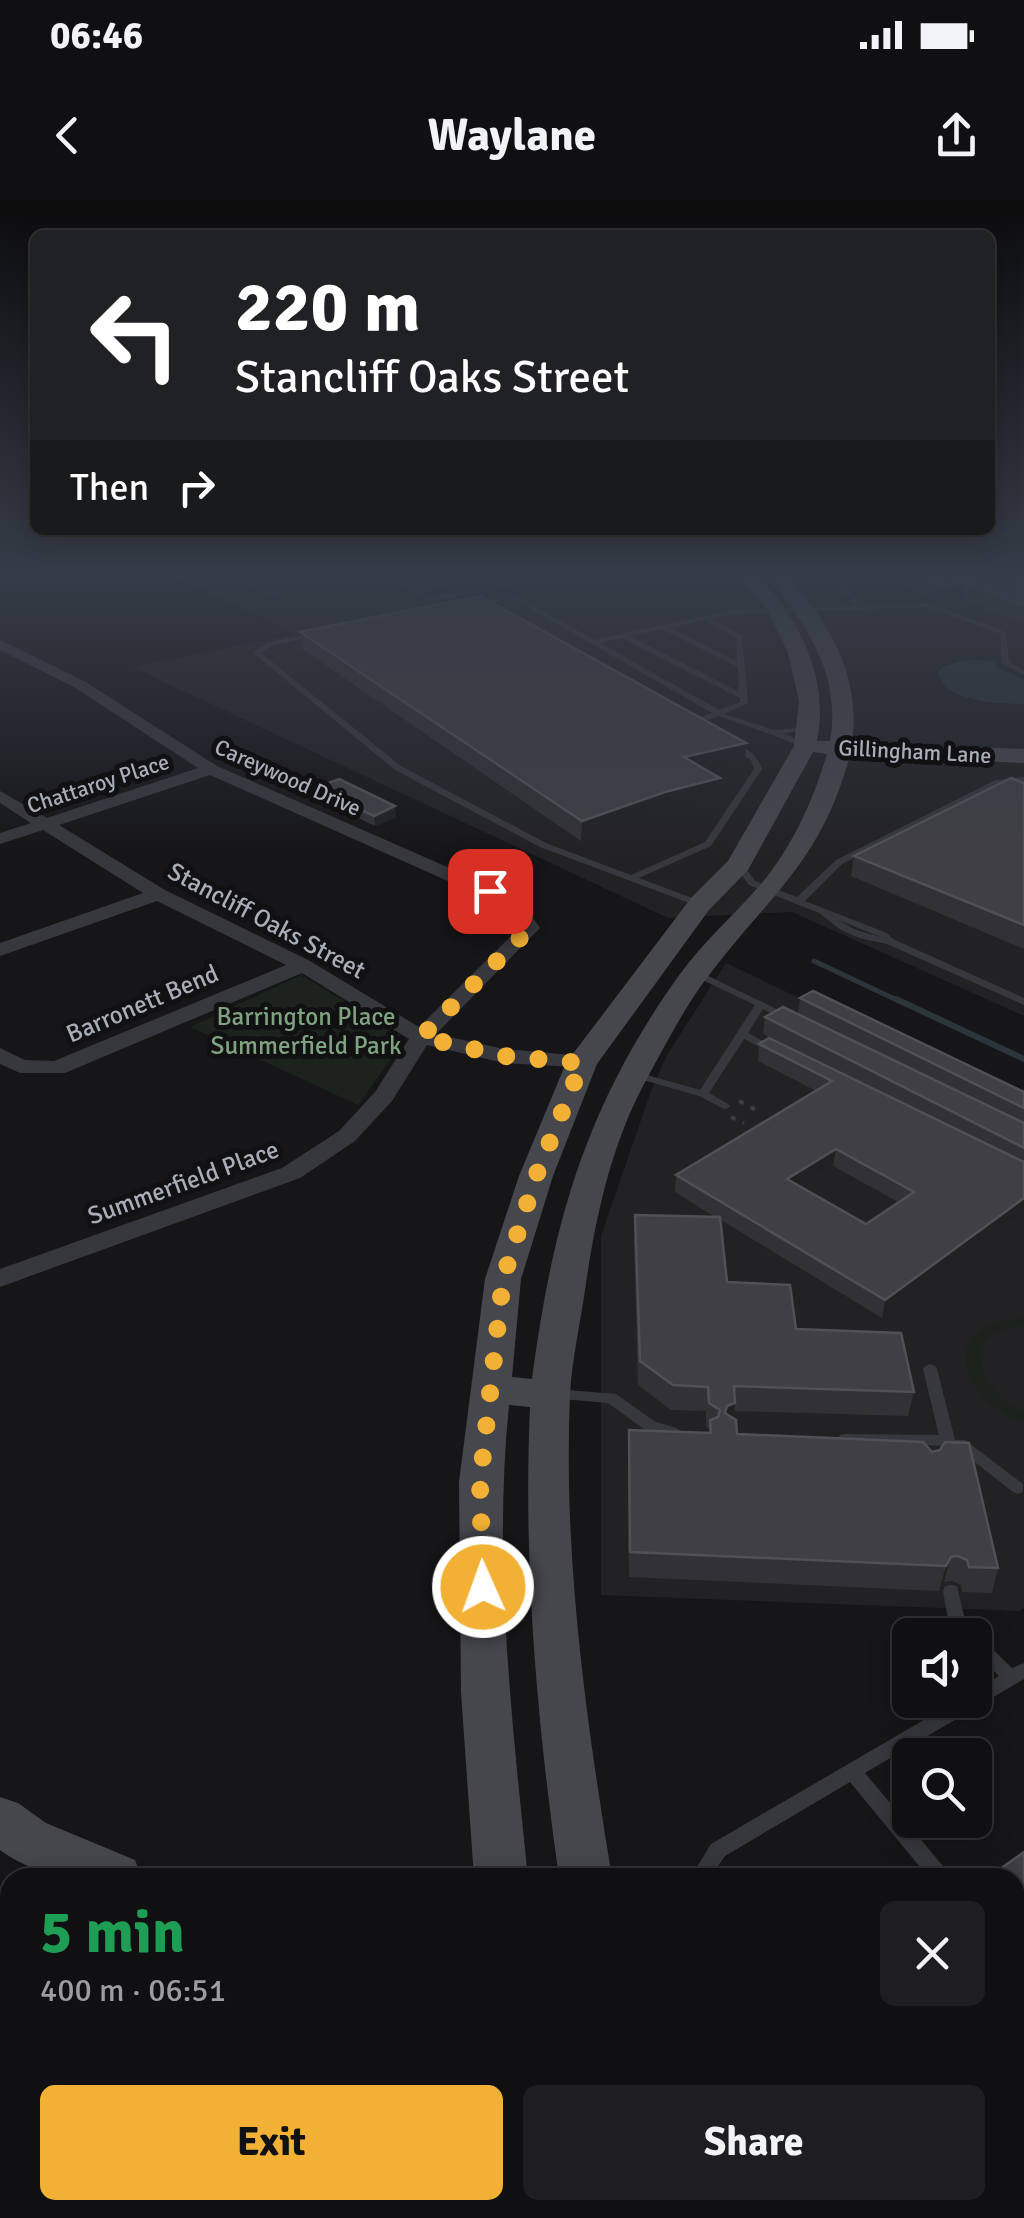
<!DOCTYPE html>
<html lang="en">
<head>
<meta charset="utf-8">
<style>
  :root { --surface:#101012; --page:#1e1e20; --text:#f1f3f6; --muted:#9c9d9f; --line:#303032; --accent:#f2b134 }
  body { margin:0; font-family:Signika,sans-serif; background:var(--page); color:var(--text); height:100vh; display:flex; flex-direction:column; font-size:38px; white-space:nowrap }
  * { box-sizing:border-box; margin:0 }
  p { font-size:32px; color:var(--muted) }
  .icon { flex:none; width:55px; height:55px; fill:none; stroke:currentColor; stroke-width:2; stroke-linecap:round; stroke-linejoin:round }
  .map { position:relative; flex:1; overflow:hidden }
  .details { position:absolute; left:0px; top:1668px; width:1025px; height:352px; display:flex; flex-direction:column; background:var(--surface); border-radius:30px 30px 0 0; box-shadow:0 5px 25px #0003,0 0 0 2px var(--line) }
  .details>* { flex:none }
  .banner { position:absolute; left:30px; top:30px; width:965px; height:305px; border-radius:15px; box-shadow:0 5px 25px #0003,0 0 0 2px var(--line); background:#202124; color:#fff; overflow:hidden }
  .tools { position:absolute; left:892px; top:1418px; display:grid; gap:20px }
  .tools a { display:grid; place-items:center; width:100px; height:100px; border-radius:15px; background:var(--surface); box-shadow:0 5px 25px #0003,0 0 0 2px var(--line); font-size:50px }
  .pin { position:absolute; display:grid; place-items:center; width:85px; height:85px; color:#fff; margin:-42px; border-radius:20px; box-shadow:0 5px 15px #0006 }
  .me { position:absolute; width:110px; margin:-55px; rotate:358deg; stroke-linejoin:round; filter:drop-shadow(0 0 8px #0008) }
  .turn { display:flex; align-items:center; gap:35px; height:210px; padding:0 40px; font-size:45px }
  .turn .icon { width:130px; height:130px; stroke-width:2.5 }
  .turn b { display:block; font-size:70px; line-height:85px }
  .then { display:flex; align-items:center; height:95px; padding:0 40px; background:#0003; gap:20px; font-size:38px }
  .round { display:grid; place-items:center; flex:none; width:105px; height:105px; border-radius:15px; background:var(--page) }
  .head { display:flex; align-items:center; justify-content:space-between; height:170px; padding:0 40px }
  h1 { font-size:60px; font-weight:700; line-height:75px; color:#1e9e55 }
  .action { display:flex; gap:20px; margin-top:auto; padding:20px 40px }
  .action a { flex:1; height:115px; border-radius:15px; background:var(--accent); color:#111; font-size:40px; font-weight:700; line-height:115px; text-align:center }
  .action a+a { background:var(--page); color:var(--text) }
  .status { display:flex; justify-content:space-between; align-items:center; height:70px; padding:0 50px; background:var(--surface); direction:ltr }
  .status svg { height:28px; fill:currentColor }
  header { display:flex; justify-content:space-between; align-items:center; height:130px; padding:0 40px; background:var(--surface); font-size:45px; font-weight:700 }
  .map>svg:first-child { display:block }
</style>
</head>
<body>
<div class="status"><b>06:46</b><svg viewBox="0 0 49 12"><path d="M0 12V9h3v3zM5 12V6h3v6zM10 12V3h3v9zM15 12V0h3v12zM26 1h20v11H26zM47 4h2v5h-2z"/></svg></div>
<header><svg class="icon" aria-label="back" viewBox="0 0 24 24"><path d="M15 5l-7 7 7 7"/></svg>Waylane<svg class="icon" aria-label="share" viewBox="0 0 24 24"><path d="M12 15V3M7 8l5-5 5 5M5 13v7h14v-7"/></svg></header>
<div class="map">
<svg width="1024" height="2018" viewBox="0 0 1024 2018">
  <rect width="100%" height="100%" fill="#161618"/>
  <g fill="#222225">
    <path d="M170,373H1024V816L792,712L668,718L132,467L293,435Z"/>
    <path d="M726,763L1024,905V1408L1019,1411L601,1395V1036L651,891L667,855Z"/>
    <path d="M10,1829V2010H521L524,2018H0V1845Z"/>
    <path d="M1024,1937V2018H918L929,2010H1015V1943Z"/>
  </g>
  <g fill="#1c231d">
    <path d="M301,775L401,836L397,850L358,905L190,827Z"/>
    <path d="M1024,1118V1126C957,1128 975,1190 1024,1212V1224C959,1198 934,1124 1024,1118Z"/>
  </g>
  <path fill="#2c353c" d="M967,460L998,461L996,467L1024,480V504C1000,504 943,502 938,472L944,466Z"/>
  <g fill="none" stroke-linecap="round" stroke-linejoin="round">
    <path stroke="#2c353c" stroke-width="5" d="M814,761L901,802"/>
    <path stroke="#2c353c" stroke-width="6" d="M896,799L1024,859"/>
    <g stroke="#3d3f44" stroke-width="4" stroke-dasharray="5 8" stroke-linecap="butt">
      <path d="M739,901L762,913"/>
      <path d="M731,917L744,923"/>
    </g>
    <g fill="#37383d" fill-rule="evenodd">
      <path d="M220,373H229L240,378L251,373H260L245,380L281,396L276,397Z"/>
      <path d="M381,373H389L415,389L495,373H510L419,392L429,398L562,373H577L428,402Z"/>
      <path d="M824,373H831L864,405L928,403L1006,432L1009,462L1024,470V475L1001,463V434L927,407L733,414L711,419L742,436L748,503L724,514L774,530L811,527V531H808L783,533L808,544L809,546L805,548L770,534L718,516L701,523L705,528L698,530L692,522L693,520L712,513L512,398L474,406L471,404L515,395L594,440L733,410L857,406ZM703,420L736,437L737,461L670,428ZM662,429L738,467L739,492L630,436ZM622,438L740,498V502L719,510L600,443Z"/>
      <path d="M317,432L320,434L319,435L271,446L261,453L401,566L546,643L631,675L705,642L754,569L751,560L729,546V542C743,543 758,556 762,569L711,646L639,678L703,702V706H697L540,647L395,570L253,453L267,443Z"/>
      <path d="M1024,577V583L1001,584L842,664L805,701L887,733L893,739L1024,798V805L887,744L859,738L841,730L819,713L749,685L734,665L736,663H742L755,681L797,697L836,660L996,580ZM838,720L881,737L856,730Z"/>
      <path d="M696,770L793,817L788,820L784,819L763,809L748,833L777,849L776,851H768L744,839L709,893L728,904L730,906L728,908L724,909L699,896L629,876L627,874L633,871L700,890L755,805L692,775L691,773Z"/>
      <path d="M930,1164L935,1166L937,1169L955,1240H965L1023,1284V1292L1018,1294L1013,1292L953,1245L948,1246L840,1243L838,1239L840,1235L845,1234L939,1235L923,1169L925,1166Z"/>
      <path d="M555,1189L616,1194L654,1221L679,1229L681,1233L679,1237L674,1238L644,1229L608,1203L550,1198L548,1194L550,1190Z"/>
      <path d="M951,1385L957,1386L964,1416L978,1435L1012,1468L1024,1463V1479L865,1573L948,1672L950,1678H929L850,1582L725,1656L710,1678H690L711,1644L958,1500H975V1490L999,1476L975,1452V1435H960L948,1419L943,1391L945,1386Z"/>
      <path d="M1015,1756L1024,1761V1786L1015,1781Z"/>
      <path d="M1024,1811V1833L1015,1837V1815Z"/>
      <path d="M10,1869C10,1883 15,1901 0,1908C0,1893 0,1875 10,1869Z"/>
      <path d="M1024,1951V1976L1015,1980V1955Z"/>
      <path d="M56,2010H90L87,2018H53Z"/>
      <path d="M402,2010H425L428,2018H405Z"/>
      <path d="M939,2010H969L966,2018H936Z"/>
    </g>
    <path fill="#37383d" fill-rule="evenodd" d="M0,440L84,481L217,566L520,699L540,728L436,834L504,849L582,856L590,858L593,863L590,868L504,863L427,845L392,901L355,941L300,978L0,1087V1069L282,968L339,931L375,892L409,839L302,773L65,873H20L0,864V848L25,860L54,861L286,765L157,701L0,756V743L143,693L43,630L0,644V633L31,623L0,603V591L47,618L198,568L74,487L0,450ZM210,575L506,707L520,727L419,827L310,761L165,690L59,625Z"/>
    <g fill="#45474d" fill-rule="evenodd">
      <path d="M736,373H755C799,416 830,479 817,541H830C842,473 805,423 765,373H784C828,418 862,478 852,542L1024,549V563L850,555C822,659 774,691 713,770C688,801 669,838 650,873C612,940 596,1014 585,1090C580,1125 572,1159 570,1195C563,1356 586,1519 612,1678H559C537,1521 523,1365 530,1207L509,1205C493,1362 512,1521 528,1678H474L461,1492L459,1282L485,1079L519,976L566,863L691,698L728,661L794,546L799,501L788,453L767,409ZM813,552L827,554C813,601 793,645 762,683C735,714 704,741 680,774C586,905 553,1021 532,1179L512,1177L521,1079L553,976L597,864L709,710L748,670Z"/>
      <path d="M0,1597L18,1603L46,1623L135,1660L142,1678C89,1678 45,1683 0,1650Z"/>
      <path d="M543,2010H605L607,2018H545Z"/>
      <path d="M646,2010H708L710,2018H648Z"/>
    </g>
  </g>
  <g fill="#323236" fill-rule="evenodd">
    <path d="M287,373H378L308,387Z"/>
    <path d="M1024,373V423L961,399L943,403L872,374Z"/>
    <path d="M300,432L746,543L745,562L707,570L718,598L663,611L581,641L302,449Z"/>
    <path d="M1024,583V749L851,676L854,656Z"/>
    <path d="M315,588L396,617L375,626L316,598Z"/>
    <path d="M800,798L1024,892V1012L882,1118L721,1020L727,1082L796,1129L914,1192L908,1216L734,1211V1218L737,1234L998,1368L992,1393L962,1392L961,1385L952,1381L944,1382L939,1391L629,1377L628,1254L629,1230L708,1233L709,1229L706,1227V1211L671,1210L638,1185L634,1038L635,1015L715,1017L675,992L676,975L816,891L758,861L759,844L823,865L763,834L765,817L798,814ZM833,966L898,1002L866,1024L800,987Z"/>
    <path d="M1024,1652V1728L1015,1718V1678H997L1000,1669Z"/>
  </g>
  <g fill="#212124">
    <path d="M307,373H378L308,387Z"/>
    <path d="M422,373H442L422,377Z"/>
    <path d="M964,382L961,399L943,403L946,387Z"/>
    <path d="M746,543L745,562L683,576L684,557Z"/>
    <path d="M720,578L718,598L663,611L581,641L582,621L665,592Z"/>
    <path d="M395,606L396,617L375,626L374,616Z"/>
    <path d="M836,949L833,966L784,997L787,979Z"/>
    <path d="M1024,998V1012L882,1118L885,1100Z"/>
    <path d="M735,1203L733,1227L725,1213L727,1206Z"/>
    <path d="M951,1357L944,1382L939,1391L946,1366Z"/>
  </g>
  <g fill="#3f3f44" stroke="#4f5156" stroke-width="2.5" fill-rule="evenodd">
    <path d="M912,373H1024V405L964,382L946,387Z"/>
    <path d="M480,396L746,543L684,557L720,578L665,592L582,621L300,432Z"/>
    <path d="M1011,578L1024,583V725L854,656Z"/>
    <path d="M339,579L395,606L374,616L315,588Z"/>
    <path d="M813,791L1024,892V908L800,798Z"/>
    <path d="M783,807L1024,923V948L765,817Z"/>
    <path d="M769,838L1024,962V998L885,1100L676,975L832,881L759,844ZM836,949L914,992L866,1024L787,979Z"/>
    <path d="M635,1015L720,1017L727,1082L790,1085L796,1129L901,1133L914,1192L734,1186L735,1203L727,1206L725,1213L736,1220L737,1234L923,1242L932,1252L940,1250L945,1242L969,1243L998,1368L969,1367L967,1360L958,1356L951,1357L946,1366L630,1352L629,1230L711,1233L710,1220L718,1217L720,1210L709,1203L708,1187L673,1185L640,1161Z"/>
    <path d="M1024,1652V1694L1015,1684V1678H1009L1000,1669Z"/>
    <path d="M1024,2006V2018H1009Z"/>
  </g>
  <linearGradient id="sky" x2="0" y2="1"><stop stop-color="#0c0c0d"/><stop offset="0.57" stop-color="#363c48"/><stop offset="1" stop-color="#363c48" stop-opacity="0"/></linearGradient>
  <rect width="1024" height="656" fill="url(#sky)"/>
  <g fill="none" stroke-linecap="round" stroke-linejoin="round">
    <path stroke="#f2b134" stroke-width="18" stroke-dasharray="0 32.4" d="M483,1387L480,1282L503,1079L536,976L582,863L504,856L421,837L530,728L513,703L490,691"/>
  </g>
  <g text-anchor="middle" stroke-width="10" stroke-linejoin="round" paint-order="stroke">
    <g font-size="22" fill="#a8adb8" stroke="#111113">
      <text transform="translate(915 551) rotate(3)" y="8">Gillingham Lane</text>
      <text transform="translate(288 577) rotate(24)" y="8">Careywood Drive</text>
      <text transform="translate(98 583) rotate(-18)" y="8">Chattaroy Place</text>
    </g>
    <g font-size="25" fill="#a8adb8" stroke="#111113">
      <text transform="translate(267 720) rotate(28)" y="9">Stancliff Oaks Street</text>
      <text transform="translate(142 803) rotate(-23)" y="9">Barronett Bend</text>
      <text transform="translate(183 982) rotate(-20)" y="9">Summerfield Place</text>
    </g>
    <g font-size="25" fill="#7fa381" stroke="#111113">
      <text x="306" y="825">Barrington Place<tspan x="306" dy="29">Summerfield Park</tspan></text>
    </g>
  </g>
</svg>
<div class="tools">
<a><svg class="icon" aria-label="sound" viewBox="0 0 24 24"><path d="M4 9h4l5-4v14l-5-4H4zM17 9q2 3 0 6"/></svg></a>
<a><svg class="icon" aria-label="search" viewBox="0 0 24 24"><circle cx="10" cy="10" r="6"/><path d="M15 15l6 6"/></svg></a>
</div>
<div class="pin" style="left:490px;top:691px;background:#d93025"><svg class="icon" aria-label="arrive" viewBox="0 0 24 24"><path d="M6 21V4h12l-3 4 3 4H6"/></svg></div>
<svg class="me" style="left:483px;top:1387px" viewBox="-20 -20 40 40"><circle r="17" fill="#f2b134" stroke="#fff" stroke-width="3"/><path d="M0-11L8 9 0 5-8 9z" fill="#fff"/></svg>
<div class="banner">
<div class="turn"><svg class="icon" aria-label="left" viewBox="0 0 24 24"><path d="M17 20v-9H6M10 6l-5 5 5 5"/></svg><div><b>220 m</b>Stancliff Oaks Street</div></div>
<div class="then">Then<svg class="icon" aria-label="right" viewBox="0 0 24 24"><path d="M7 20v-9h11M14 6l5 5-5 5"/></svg></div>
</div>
<section class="details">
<div class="head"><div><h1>5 min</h1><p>400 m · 06:51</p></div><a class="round"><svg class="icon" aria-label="close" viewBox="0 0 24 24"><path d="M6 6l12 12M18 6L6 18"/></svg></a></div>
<div class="action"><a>Exit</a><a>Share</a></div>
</section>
</div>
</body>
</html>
